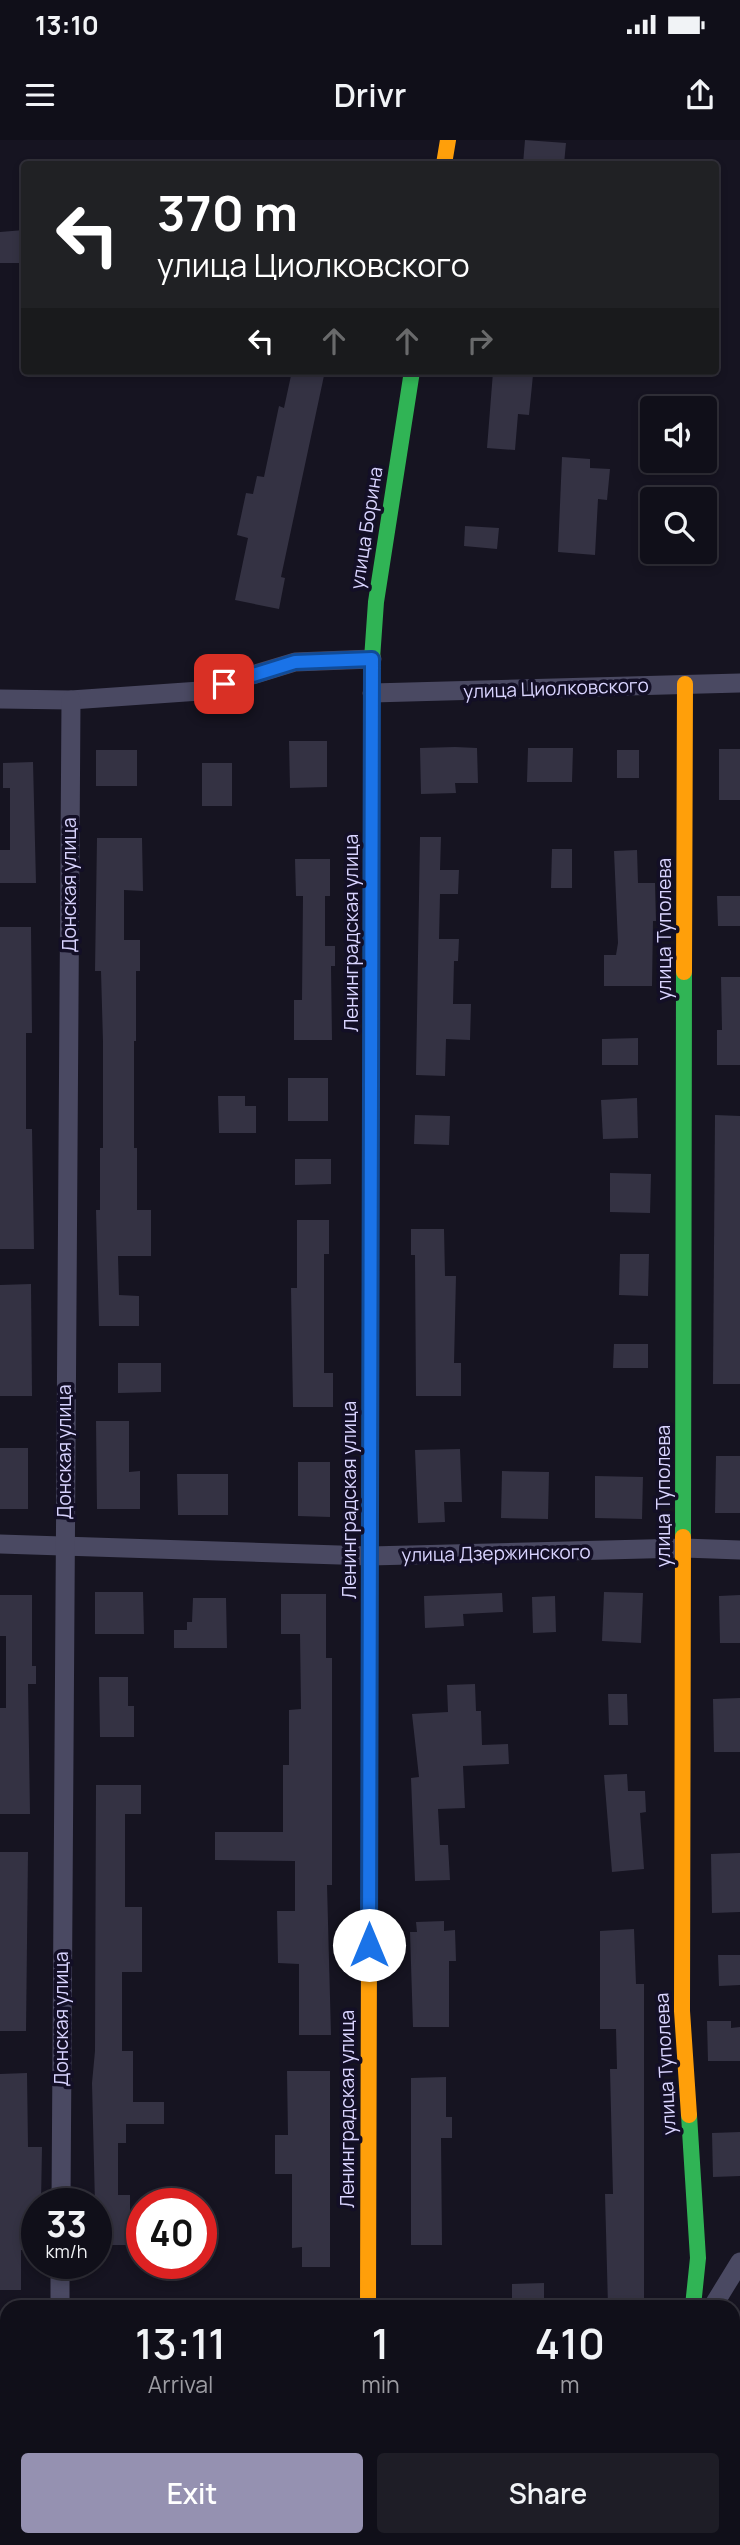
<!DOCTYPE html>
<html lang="en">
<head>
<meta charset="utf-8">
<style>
  :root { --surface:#100f19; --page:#1e1d26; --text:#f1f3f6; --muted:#9c9ca2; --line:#302f38; --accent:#9591b1 }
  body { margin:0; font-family:Manrope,sans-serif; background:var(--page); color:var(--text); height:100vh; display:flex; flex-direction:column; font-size:26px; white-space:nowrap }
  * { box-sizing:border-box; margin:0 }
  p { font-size:23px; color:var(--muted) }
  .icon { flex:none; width:38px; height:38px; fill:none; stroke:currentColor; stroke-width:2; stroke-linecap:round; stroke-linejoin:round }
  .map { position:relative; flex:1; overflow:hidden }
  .side { position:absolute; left:0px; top:2160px; width:740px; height:247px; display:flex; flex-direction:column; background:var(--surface); border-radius:21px 21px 0 0; box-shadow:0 4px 10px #0003,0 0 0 2px var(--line) }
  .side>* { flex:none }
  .hud { position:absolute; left:21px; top:21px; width:698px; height:214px; border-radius:7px; box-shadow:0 4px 10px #0003,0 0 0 2px var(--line); background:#202124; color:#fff; overflow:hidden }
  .tools { position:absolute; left:640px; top:256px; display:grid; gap:14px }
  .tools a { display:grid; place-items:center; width:77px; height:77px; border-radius:7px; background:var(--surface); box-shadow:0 4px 10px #0003,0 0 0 2px var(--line); font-size:35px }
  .speed { position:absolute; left:21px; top:2048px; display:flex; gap:14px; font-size:35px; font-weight:700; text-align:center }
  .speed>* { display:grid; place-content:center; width:91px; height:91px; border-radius:50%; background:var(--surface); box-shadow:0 4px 10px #0003,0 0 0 2px var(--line); line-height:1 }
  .speed small { font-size:18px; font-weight:400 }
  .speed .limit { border:10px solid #d22; background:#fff; color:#111 }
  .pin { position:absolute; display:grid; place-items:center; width:60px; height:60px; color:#fff; margin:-30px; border-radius:14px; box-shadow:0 4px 10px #0006 }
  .me { position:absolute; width:77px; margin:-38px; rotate:0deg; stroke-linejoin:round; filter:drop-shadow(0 0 5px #0008) }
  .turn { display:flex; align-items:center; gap:24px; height:147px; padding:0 21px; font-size:32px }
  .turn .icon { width:91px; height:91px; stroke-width:2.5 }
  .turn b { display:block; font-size:49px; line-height:60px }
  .lanes { display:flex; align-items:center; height:66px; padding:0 21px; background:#0003; justify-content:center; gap:35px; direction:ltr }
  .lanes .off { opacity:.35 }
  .eta { display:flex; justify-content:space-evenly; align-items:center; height:119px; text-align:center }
  .eta b { font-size:42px; font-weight:600; line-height:49px }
  .button { display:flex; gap:14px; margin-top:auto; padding:14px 21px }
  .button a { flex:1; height:80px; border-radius:7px; background:var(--accent); color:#fff; font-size:28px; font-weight:600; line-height:80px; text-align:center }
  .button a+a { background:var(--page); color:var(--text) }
  .status { display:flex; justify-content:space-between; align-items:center; height:49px; padding:0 35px; background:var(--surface); direction:ltr }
  .status svg { height:19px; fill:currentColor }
  header { display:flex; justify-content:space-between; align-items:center; height:91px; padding:0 21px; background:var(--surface); font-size:32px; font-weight:600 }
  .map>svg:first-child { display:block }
</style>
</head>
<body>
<div class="status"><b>13:10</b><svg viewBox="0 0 49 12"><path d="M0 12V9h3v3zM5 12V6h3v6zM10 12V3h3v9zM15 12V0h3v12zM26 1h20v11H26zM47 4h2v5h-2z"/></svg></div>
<header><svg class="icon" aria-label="menu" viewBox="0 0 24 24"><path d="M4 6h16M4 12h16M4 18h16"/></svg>Drivr<svg class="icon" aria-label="share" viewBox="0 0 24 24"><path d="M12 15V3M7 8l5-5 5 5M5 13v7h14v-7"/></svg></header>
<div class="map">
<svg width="740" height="2405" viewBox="0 0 740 2405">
  <rect width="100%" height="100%" fill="#161421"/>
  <g fill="#343243">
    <path d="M525,0L566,3L564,24H523Z"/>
    <path d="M24,90V123H0V92Z"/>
    <path d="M292,231H325L281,437L285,438L279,469L235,460L248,398L237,395L246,353L253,354L257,336L264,337L279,266L284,268Z"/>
    <path d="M493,232L533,235L529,275L518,274L515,310L487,308Z"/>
    <path d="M562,317L590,319V328L610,329L607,360L598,359L595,415L558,412Z"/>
    <path d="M465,386L499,388L497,409L464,406Z"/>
    <path d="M289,601H327V647L290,648Z"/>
    <path d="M455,607L477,608L478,643H455L456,653L421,654L420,608Z"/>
    <path d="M528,608H573L572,642H527Z"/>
    <rect x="719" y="609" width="21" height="51"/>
    <rect x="96" y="610" width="41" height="36"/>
    <rect x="617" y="610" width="22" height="28"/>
    <path d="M33,622L36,743H0V710H10V648H3V623Z"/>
    <rect x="202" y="623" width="30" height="43"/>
    <path d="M420,697H441L440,730H459L458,754H440L439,799H459L458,821H454L453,864H471L470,900L446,899L445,936L416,935Z"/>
    <path d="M97,698H142L143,751L124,750V800H140V831H136V901H134V1008H137V1070H151V1116H118L119,1155L139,1156V1186H99L96,1070H100V1008H103V902L101,831H95Z"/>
    <path d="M552,709H572V748H551Z"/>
    <path d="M637,710L638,743H655L656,781H653L652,846H604V815H616L618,803L614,711Z"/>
    <path d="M295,719H330V756H325V806H335V826H331L332,900H294V860H302L303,756H296Z"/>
    <path d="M717,756H740V786H718Z"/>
    <path d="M0,787H31L32,893H26V989H32L34,1109H0Z"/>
    <path d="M721,837H740V925H717V890H722Z"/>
    <path d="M638,898V925H602V899Z"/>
    <rect x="288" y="938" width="40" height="43"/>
    <path d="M218,956H245V966H256V993H219Z"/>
    <path d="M637,958L638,998L603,999L601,960Z"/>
    <path d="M415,975L450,976L449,1005L414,1004Z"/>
    <path d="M715,975L740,976V1244H713Z"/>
    <path d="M295,1019H331V1044L295,1045Z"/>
    <path d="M610,1033L651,1034L650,1073L610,1072Z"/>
    <path d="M297,1080H329V1114H324V1233H333V1267H293L291,1148H297Z"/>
    <path d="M411,1089H444L445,1136H456L454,1223H461V1256H416L415,1115H411Z"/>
    <path d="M620,1114H649L648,1156L619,1155Z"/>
    <path d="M31,1144L32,1256H0V1145Z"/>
    <path d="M614,1204H648V1228H613Z"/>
    <path d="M118,1223H161V1252L118,1253Z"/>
    <path d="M96,1281H129V1332L140,1331V1369H97Z"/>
    <rect x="0" y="1308" width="28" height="61"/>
    <path d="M460,1309L462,1362H444L445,1382L418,1383L415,1310Z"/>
    <path d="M716,1316H740V1373H715Z"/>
    <path d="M298,1322H330V1377L298,1376Z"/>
    <path d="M502,1331L549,1332L548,1379L501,1378Z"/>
    <path d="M177,1334H228V1375H178Z"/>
    <path d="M595,1336L643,1337L642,1379L595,1378Z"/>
    <path d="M95,1452H143L144,1494H95Z"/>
    <path d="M604,1452L643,1453L641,1503L602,1501Z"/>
    <path d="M502,1453L503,1472L463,1474L464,1486L425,1488L424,1456Z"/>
    <path d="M281,1454H326V1518H332V1745H327L331,1895H299V1824L278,1823L277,1771H295V1721L215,1720V1692H283V1625H289V1570L301,1569L300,1494H281Z"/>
    <path d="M0,1455H32V1526H36V1544H28L30,1674H0V1568H6V1496H0Z"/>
    <path d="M740,1455V1503H720L719,1456Z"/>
    <path d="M555,1456L556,1492L533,1493L532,1457Z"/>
    <path d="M193,1458H226L227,1508H174V1490H187V1482H192Z"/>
    <path d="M99,1537H128V1566H134V1597H100Z"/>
    <path d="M475,1544L476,1571H481L482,1605L508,1604L509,1624L463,1626L465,1668L438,1669L440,1705H448L450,1740L415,1741L411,1638L419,1637L412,1574L448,1572L447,1545Z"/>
    <path d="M608,1554H627L628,1585H609Z"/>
    <path d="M740,1558V1612H714L713,1559Z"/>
    <path d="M627,1634L628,1651H645L646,1672L640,1673L644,1729L612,1732L604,1635Z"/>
    <path d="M96,1645H141V1674H125V1767H142V1832H122V1911H133V1962H164V1984H126V2003H118V2055H130V2105H96L92,1943L95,1911Z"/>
    <path d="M0,1712H28L26,1891H0Z"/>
    <path d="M740,1713V1772L712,1773L711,1714Z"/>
    <path d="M444,1781V1791L455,1790L456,1821H449V1887H413L410,1792H417L416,1782Z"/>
    <path d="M634,1789L636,1844H644V2166H608L605,2054H613L610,1929H617L616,1889H600V1791Z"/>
    <path d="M718,1815H740V1845L719,1846Z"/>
    <path d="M707,1881H731V1888L740,1887V1921H708Z"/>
    <path d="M287,1931H330V2127H302V2107L292,2108V2034H275V1995H288Z"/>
    <path d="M27,1933L28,2007H42L41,2063H37V2090H28V2110H21V2150H0V1934Z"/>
    <path d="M446,1937V1977H452V1998H441L442,2105H411V1938Z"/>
    <path d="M740,1992V2036L713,2037L712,1993Z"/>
    <path d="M544,2143V2166H512V2144Z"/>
  </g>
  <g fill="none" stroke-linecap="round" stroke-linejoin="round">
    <g stroke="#44505f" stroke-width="4.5" stroke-dasharray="3.5 5" stroke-linecap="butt">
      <path d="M335,2399V2405"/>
      <path d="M404,2405V2399"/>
    </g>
    <g stroke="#4a4962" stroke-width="19">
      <path d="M372,553L740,543"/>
      <path d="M0,559L71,560L200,551L295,522L372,519"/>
      <path d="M0,1404L370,1416L684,1408L740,1410"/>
      <path d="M61,2063L71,560"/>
      <path d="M60,2166V2123"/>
      <path d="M713,2166L740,2122"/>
      <path d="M0,2254H7"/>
      <path d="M733,2256H740"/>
      <path d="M59,2405V2399"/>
    </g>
    <g stroke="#30b455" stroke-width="16">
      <path d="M372,707V519L376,462L412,231"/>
      <path d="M683,1397L684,832"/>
      <path d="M689,1975L698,2118L693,2166"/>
    </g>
    <g stroke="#ff9f0a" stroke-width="16">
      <path d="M444,24L448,0"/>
      <path d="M684,832L685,544"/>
      <path d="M370,1310L372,707"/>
      <path d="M683,1397L682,1871L689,1975"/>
      <path d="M368,2166L369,1806"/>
      <path d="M368,2399V2405"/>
    </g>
    <path stroke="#e5322d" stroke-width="16" d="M369,1806L370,1310"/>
  </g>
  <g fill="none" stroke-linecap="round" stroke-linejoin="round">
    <defs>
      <path id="route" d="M224,544L295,522L372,519L369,1805"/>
    </defs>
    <use href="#route" stroke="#114b97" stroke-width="18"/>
    <use href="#route" stroke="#1a73e8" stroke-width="12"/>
  </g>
  <g text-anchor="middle" stroke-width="7" stroke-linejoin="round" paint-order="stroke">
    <g font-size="19" fill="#d9d4ff" stroke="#130f26">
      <text transform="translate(366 388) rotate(-81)" y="7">улица Борина</text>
      <text transform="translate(556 548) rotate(-2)" y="7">улица Циолковского</text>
      <text transform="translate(69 745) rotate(-90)" y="7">Донская улица</text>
      <text transform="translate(664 789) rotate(-90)" y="7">улица Туполева</text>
      <text transform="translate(351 793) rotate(-90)" y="7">Ленинградская улица</text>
      <text transform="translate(64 1312) rotate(-90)" y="7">Донская улица</text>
      <text transform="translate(663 1356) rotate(-90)" y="7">улица Туполева</text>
      <text transform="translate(349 1360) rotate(-90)" y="7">Ленинградская улица</text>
      <text transform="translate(496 1413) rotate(-1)" y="7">улица Дзержинского</text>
      <text transform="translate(61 1879) rotate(-90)" y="7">Донская улица</text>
      <text transform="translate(665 1924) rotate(-93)" y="7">улица Туполева</text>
      <text transform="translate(347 1969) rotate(-90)" y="7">Ленинградская улица</text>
    </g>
  </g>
</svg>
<div class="tools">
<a><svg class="icon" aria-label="sound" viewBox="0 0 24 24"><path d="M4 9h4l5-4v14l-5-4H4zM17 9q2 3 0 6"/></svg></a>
<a><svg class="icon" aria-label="search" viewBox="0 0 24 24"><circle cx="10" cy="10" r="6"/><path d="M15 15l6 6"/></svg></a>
</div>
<div class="speed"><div>33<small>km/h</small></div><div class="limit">40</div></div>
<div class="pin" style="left:224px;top:544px;background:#d93025"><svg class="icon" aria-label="arrive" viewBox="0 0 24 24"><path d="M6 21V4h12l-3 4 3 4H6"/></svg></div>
<svg class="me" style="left:369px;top:1805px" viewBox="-20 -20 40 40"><circle r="19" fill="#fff"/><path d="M0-13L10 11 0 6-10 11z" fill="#1a73e8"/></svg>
<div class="hud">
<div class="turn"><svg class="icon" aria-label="left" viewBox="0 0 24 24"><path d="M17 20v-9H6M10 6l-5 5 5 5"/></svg><div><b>370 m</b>улица Циолковского</div></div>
<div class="lanes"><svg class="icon" aria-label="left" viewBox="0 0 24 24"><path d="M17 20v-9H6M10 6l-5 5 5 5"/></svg><svg class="icon off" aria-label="ahead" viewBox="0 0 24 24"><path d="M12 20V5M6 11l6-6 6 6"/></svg><svg class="icon off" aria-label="ahead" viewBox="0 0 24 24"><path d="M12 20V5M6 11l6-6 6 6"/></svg><svg class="icon off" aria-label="right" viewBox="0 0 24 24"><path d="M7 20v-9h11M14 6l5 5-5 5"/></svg></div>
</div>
<section class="side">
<div class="eta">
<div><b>13:11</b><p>Arrival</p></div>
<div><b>1</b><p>min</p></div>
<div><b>410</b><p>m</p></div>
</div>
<div class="button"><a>Exit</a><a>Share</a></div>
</section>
</div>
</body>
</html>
